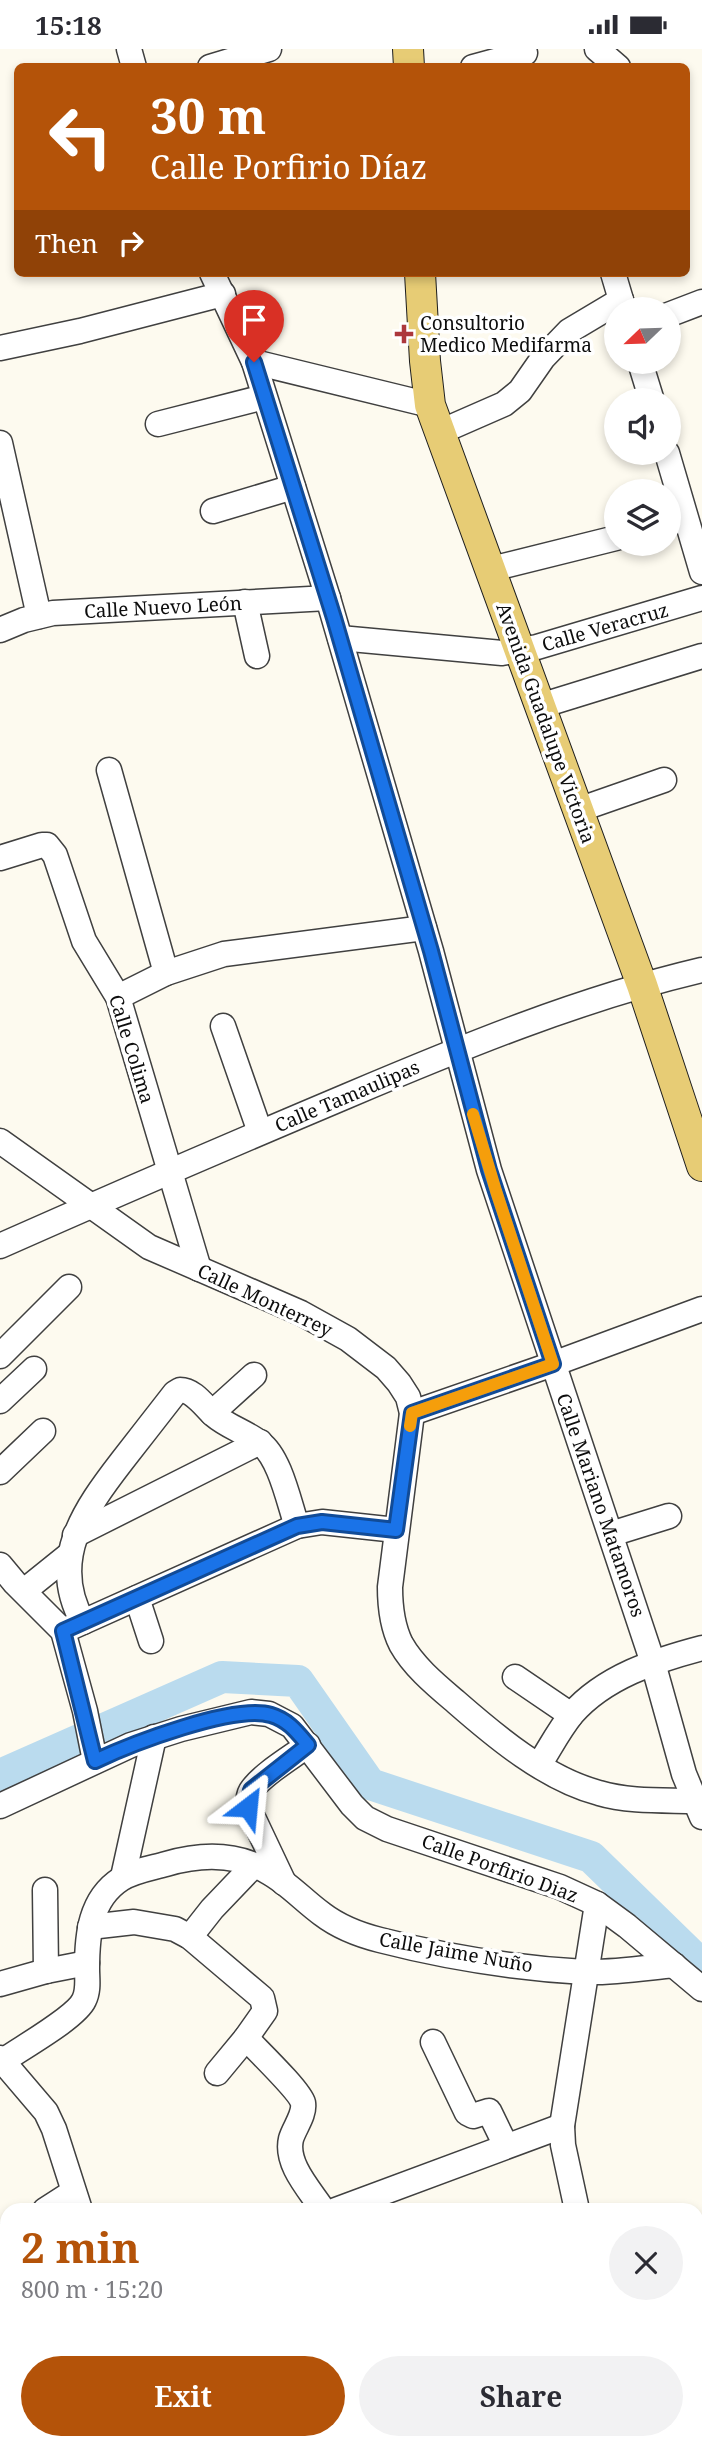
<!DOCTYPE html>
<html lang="en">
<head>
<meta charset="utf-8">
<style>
  :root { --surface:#fff; --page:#f2f2f3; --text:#2b2b33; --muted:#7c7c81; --accent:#b45309 }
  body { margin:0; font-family:"Noto Serif",serif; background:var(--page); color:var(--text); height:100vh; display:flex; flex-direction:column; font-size:26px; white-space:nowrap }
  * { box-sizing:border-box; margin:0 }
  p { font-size:23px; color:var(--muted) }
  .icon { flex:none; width:38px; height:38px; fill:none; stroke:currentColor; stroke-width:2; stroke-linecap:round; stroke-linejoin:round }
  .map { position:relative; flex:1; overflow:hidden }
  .side { position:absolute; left:0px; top:2154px; width:704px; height:247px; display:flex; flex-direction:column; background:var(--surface); border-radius:21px 21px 0 0; box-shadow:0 4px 10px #0003 }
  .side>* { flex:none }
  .hud { position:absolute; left:14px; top:14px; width:676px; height:214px; border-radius:10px; box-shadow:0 4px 10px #0003; background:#b45309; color:#fff; overflow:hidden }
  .needle { width:46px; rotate:247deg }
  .fabs { position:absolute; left:604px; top:248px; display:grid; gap:14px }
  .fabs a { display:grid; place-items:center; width:77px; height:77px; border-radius:50%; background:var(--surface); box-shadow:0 4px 10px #0003; font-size:35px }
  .pin { position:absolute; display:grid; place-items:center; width:60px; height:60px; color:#fff; margin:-72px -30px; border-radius:50% 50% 50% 0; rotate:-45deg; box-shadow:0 0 7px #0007 }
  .pin .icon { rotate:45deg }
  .me { position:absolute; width:77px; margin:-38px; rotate:29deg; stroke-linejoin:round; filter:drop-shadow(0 0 5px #0008) }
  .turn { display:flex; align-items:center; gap:24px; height:147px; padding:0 21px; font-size:32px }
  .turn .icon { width:91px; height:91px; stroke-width:2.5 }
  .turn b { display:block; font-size:49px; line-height:60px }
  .then { display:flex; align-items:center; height:66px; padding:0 21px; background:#0003; gap:14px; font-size:26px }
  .round { display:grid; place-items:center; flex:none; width:74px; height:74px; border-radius:37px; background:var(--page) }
  .headline { display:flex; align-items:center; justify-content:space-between; height:119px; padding:0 21px }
  h1 { font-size:42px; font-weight:700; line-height:52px; color:var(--accent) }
  .primary-button { display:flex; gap:14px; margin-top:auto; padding:14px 21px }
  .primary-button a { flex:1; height:80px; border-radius:42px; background:var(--accent); color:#fff; font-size:28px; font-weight:700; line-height:80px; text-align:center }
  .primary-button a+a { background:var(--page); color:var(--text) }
  .status { display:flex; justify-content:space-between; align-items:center; height:49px; padding:0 35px; background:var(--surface); direction:ltr }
  .status svg { height:19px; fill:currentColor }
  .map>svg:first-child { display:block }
</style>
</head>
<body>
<div class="status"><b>15:18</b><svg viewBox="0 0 49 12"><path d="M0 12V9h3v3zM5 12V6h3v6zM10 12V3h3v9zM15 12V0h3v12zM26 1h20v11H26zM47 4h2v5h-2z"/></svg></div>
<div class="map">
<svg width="702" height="2400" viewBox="0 0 702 2400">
  <rect width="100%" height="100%" fill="#fdfaef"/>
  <path fill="#d1e3bd" d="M263,2394H373L376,2400H265Z"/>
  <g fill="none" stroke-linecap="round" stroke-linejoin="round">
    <path stroke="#badbee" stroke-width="32" d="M0,1726L222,1628L298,1632L370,1735L591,1808L702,1916"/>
    <defs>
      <g id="minor">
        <path d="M129,0L134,18"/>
        <path d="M597,0L618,18"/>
        <path d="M210,18L269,0"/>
        <path d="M473,18L525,4"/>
        <path d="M212,224L254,313L328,549L431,902L489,1121L653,1614L684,1725L702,1768"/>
        <path d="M613,224L624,261"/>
        <path d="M668,266L702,253"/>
        <path d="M0,299L80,282L223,245"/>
        <path d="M254,313L430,356"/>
        <path d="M640,313L652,352"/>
        <path d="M158,375L264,348"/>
        <path d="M440,383L504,355L520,342L543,309L569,282L621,251"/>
        <path d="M0,394L39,567"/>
        <path d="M667,404L702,523"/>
        <path d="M213,462L293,438"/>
        <path d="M491,520L616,489"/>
        <path d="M245,553L257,607"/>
        <path d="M0,581L24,571L53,564L328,549"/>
        <path d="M340,589L502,604L537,598L702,549"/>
        <path d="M540,657L702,607"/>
        <path d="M109,721L166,924"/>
        <path d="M578,761L664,731"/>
        <path d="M0,809L42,796H47L55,806L84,892L118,948L199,1220"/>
        <path d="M118,948L166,924L224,905L424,879"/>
        <path d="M223,977L260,1083"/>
        <path d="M0,1092L149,1198L301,1264L348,1290L386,1319L399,1334L408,1348L412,1364L390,1538C390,1557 392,1577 401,1595C414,1618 436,1636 456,1653C496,1688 546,1730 599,1744C629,1753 664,1751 695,1752"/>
        <path d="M0,1197C115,1146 231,1096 347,1047C463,998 579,950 702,921"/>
        <path d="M0,1307L69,1238"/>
        <path d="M0,1352L34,1320"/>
        <path d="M212,1364L254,1326"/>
        <path d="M412,1364L553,1315L702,1260"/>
        <path d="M0,1423L43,1382"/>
        <path d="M611,1485L669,1467"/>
        <path d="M75,1486L260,1393"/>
        <path d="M0,1516L15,1534L63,1582L85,1662L95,1712"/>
        <path d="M24,1542L70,1505"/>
        <path d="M137,1549L151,1592"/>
        <path d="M83,1573C48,1511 85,1460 122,1412C140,1389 157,1367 175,1344L180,1341C194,1341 204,1357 214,1366C228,1378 246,1383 260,1394C280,1408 289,1454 297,1477"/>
        <path d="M63,1582L297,1477L322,1473L396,1481"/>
        <path d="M515,1628L571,1666"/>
        <path d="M539,1716C550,1699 559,1681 572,1665C604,1628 656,1611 702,1599"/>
        <path d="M0,1757L131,1696L181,1680L251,1663L269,1665L292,1677L352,1756L365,1769L387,1780L560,1838L597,1855L627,1877L702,1940"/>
        <path d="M123,1828L154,1688"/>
        <path d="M284,1834L248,1758C248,1753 248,1747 251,1742C261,1726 292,1708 308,1696"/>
        <path d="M45,1841L46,1922"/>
        <path d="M90,1878L134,1873L175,1880L190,1888L262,1949L265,1962L246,1989L217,2024"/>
        <path d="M190,1888L212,1860L254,1816"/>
        <path d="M0,1935L46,1922L87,1914"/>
        <path d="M246,1989C257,2001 300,2042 303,2054C305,2066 294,2079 291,2090C285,2115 310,2141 323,2161"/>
        <path d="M433,1993L467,2064L473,2067L489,2062L506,2097"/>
        <path d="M0,2009L46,2063L54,2080L80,2161"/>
        <path d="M0,2014C19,2000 76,1969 84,1951C89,1941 87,1930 87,1920C87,1886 90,1850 121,1830C133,1822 152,1819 166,1815C200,1805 237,1804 268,1823C288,1834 304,1852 322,1865C339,1878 360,1886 380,1891C446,1908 516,1919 584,1923C614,1924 644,1919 674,1916"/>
        <path d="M45,2161L73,2143"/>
        <path d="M336,2161L562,2077"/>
        <path d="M577,2161L563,2096L562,2077L597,1855"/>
        <path d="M0,2191L7,2186"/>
        <path d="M696,2262L702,2260"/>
        <path d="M0,2328L7,2324"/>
        <path d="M696,2372H702"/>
        <path d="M629,2394L630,2400"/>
        <path d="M184,2400V2394"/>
      </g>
      <g id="major">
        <path d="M408,0L409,18"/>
        <path d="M420,224L425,312L430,356L642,936L702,1117"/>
      </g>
    </defs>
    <use href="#minor" stroke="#404040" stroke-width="27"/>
    <use href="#major" stroke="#1e1e1e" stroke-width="32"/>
    <use href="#minor" stroke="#fff" stroke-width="24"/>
    <use href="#major" stroke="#e7cc75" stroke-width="30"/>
  </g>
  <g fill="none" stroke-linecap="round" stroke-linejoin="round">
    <defs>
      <path id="route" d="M248,1758L251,1741L308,1696C297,1683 288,1671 271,1666C234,1655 131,1695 95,1712L63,1582L297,1477L322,1473L396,1481L412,1364L553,1315L489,1121L431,902L334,569L254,313"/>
    </defs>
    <use href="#route" stroke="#114b97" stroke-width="18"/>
    <use href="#route" stroke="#1a73e8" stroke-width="12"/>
    <path stroke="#f59e0b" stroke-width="12" d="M410,1377L412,1364L553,1315L496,1142L473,1065"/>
  </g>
  <path fill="#ac373c" stroke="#fff" stroke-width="2.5" d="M400.5 274.5h7v7h7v7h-7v7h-7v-7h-7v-7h7z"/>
  <g text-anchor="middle" stroke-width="7" stroke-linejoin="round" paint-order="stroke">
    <g font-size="19" fill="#0d0d0d" stroke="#fff" text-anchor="start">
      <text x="420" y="281">Consultorio<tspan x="420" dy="22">Medico Medifarma</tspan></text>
    </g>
    <g font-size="19" fill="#0d0d0d" stroke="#fff">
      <text transform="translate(163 558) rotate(-3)" y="7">Calle Nuevo León</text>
      <text transform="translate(605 578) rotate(-16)" y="7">Calle Veracruz</text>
      <text transform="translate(546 674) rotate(70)" y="7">Avenida Guadalupe Victoria</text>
      <text transform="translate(132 1000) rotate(73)" y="7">Calle Colima</text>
      <text transform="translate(347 1047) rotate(-23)" y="7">Calle Tamaulipas</text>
      <text transform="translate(265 1251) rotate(25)" y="7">Calle Monterrey</text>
      <text transform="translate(601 1456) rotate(71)" y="7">Calle Mariano Matamoros</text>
      <text transform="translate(500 1819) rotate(20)" y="7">Calle Porfirio Diaz</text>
      <text transform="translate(456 1903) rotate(10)" y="7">Calle Jaime Nuño</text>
    </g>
  </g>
</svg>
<div class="fabs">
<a><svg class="needle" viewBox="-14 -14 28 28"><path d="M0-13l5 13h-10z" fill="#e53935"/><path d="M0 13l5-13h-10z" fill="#7c7c81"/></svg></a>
<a><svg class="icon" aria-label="sound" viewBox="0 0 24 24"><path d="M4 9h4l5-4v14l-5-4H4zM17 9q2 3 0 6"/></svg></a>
<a><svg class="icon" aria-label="layers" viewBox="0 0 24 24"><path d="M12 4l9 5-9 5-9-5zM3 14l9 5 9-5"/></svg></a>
</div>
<div class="pin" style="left:254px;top:313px;background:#d93025"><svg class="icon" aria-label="arrive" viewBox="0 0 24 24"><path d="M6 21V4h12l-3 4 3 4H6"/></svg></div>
<svg class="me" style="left:248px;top:1758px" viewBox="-20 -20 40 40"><path d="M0-17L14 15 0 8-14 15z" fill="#1a73e8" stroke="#fff" stroke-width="4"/></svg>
<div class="hud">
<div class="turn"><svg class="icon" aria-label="left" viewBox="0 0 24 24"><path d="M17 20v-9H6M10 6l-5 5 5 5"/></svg><div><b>30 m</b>Calle Porfirio Díaz</div></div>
<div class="then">Then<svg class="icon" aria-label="right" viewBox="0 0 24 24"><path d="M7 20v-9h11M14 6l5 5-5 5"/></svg></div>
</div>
<section class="side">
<div class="headline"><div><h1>2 min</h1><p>800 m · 15:20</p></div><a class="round"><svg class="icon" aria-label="close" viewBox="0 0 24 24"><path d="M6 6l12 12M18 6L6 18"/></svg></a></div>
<div class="primary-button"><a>Exit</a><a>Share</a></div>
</section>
</div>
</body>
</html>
